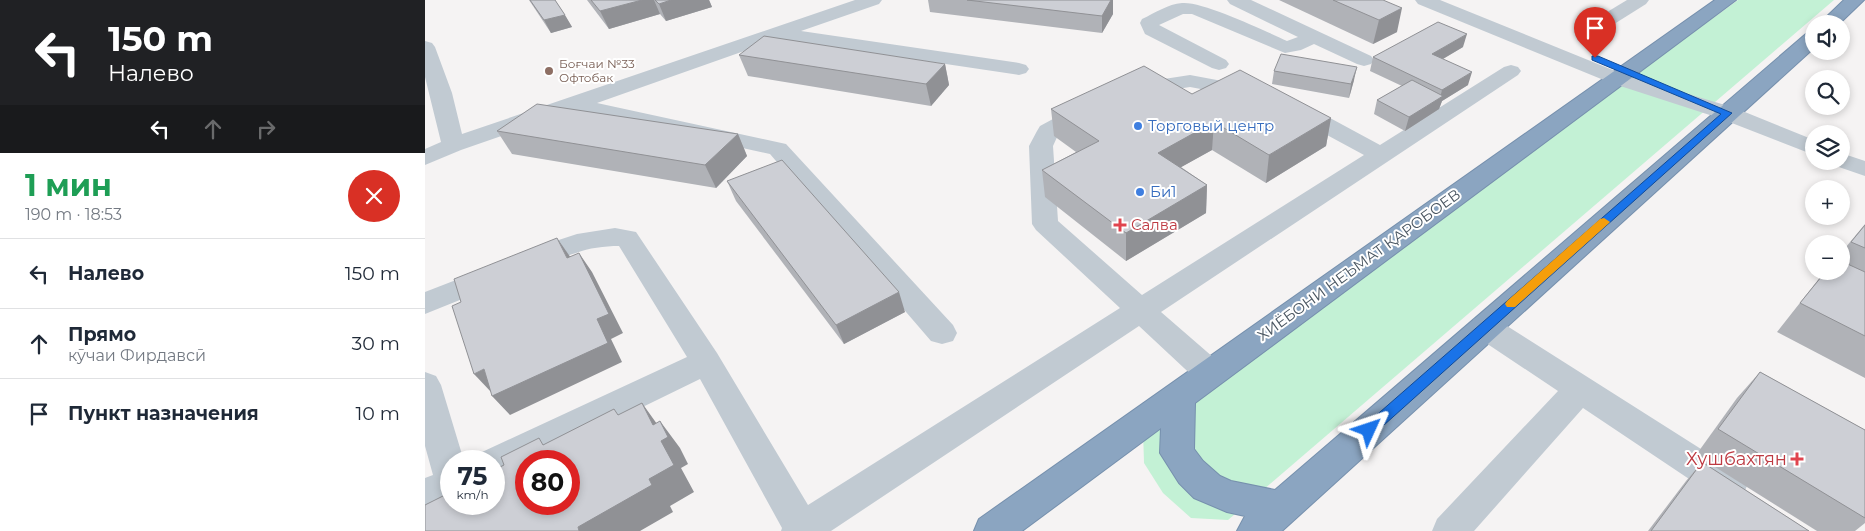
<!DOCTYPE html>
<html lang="ru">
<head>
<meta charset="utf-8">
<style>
  :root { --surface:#fff; --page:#f6f6f7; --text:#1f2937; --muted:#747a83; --line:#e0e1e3 }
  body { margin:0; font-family:Montserrat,sans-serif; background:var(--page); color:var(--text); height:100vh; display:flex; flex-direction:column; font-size:19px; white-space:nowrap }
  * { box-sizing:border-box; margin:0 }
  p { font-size:16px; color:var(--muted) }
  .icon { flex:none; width:28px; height:28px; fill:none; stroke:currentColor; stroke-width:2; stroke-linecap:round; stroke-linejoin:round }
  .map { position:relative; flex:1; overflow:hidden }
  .panel { display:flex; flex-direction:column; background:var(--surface); width:425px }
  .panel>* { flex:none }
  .guide { background:#202124; color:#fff; overflow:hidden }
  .fabs { position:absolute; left:1380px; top:15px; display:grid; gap:10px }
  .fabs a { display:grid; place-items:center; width:45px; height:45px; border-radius:50%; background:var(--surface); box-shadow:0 2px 8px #0003; font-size:25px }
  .speed { position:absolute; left:15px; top:450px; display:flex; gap:10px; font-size:25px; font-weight:700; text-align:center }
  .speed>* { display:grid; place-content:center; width:65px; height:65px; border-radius:50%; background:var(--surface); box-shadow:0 2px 8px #0003; line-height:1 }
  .speed small { font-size:12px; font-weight:400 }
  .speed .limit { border:8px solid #d22; background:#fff; color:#111 }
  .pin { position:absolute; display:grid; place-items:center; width:42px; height:42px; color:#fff; margin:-51px -21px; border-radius:50% 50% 50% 0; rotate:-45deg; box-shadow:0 0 5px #0007 }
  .pin .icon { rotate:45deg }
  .me { position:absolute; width:55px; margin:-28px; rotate:48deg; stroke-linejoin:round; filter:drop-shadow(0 0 4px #0008) }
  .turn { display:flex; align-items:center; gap:18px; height:105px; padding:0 25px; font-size:22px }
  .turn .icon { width:65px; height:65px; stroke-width:2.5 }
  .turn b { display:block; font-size:35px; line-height:42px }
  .lanes { display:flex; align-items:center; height:48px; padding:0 25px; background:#0003; justify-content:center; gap:25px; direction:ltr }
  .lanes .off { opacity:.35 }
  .round { display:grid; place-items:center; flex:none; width:52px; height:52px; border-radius:26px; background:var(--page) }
  .headline { display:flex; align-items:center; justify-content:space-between; height:85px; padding:0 25px }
  h1 { font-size:30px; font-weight:700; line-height:38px; color:#1e9e55 }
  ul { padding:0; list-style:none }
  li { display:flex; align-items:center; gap:15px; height:70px; padding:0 25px; border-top:1px solid var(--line) }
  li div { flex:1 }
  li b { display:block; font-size:19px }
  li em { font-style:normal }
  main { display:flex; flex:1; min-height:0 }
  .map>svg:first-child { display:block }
</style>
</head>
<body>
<main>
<section class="panel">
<div class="guide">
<div class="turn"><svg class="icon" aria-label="left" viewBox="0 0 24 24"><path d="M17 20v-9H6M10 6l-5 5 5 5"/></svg><div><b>150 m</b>Налево</div></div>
<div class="lanes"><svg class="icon" aria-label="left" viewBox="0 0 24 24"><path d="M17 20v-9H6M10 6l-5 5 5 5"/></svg><svg class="icon off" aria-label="ahead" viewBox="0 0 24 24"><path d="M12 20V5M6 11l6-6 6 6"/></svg><svg class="icon off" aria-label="right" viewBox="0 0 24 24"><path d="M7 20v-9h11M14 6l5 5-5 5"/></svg></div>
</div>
<div class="headline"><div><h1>1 мин</h1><p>190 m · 18:53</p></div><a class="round" style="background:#d93025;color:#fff"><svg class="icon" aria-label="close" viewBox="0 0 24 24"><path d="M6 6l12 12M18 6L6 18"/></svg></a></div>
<ul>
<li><svg class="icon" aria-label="left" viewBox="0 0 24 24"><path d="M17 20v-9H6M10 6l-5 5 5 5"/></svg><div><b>Налево</b></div><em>150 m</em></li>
<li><svg class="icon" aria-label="ahead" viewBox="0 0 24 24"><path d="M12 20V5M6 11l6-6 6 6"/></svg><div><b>Прямо</b><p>кӯчаи Фирдавсӣ</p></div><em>30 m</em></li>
<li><svg class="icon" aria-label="arrive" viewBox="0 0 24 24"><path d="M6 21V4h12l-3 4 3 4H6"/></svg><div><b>Пункт назначения</b></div><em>10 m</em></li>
</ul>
</section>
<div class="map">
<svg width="1440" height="531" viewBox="0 0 1440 531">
  <rect width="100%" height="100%" fill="#f5f3f3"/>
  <path fill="#c3f1d5" d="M1313,0H1409L803,520L766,518L738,493L719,463L718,431Z"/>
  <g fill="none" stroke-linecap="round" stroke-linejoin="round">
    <defs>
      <g id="highway">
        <path d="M1290,0H1311L770,403L769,449L778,461L795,476L806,481L850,490L1382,33L1389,31V48L857,531H812L820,516L802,512L769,498L754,483L735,453L736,428L597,531H549L554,519Z"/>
        <path d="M1419,0H1439L1414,24H1394Z"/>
      </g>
    </defs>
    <use href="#highway" stroke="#7690ad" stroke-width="2"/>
    <g fill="#c1cad2" fill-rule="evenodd">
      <path d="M430,0H457L454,4L376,31L594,63L601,65L604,69L601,73L594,75L353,39L172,103L361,144L528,325L532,333L528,341L517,344L506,341L345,154L149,111L36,150L0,165V149L16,142L0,77V41L7,43L10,47L27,93L37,134Z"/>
      <path d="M802,0H826L946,56L949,60L946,64L939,66L932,64L889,44L876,50L860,53L767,14H758L734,25L801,60L804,64L801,68L794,70L787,68L720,34L715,23L717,19C730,13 743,4 757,3C778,1 840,31 862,41L873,37L805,4Z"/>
      <path d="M990,0H1015L1200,75L1310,108L1389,140V155L1294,118L1186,83L993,4Z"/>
      <path d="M1202,0H1224L1221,4L1178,31L1171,33L1164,31L1162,27L1164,23Z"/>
      <path d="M1086,65L1093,67L1096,71L1093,75L736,312L796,364L801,373L796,382L785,385L774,382L714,326L406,531H356L357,528L275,379L107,461H101V464L69,478V461H53L57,452L262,357L194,246C179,246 164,248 151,253C133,258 113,272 94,267L90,260L94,253L152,234L190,228L211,232L292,353L383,505L695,308L611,230L607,224L604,146L612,131L615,126L652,106L660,104L668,106L671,111L668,116L633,135L628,146L633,221L717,295L939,155L865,115L862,110L865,105L873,103L881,105L955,145L1079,67Z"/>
      <path d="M765,75L824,86L832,87L835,92L832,97L824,98L765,87L713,95L706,93L702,89L706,85L713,83Z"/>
      <path d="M1416,153L1440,161V176L1408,165L1405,161H1416Z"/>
      <path d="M67,266L77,269L81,276L77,283L0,314V292Z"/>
      <path d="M1060,316L1071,319L1317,475L1322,486L1317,497L1304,502L1291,497L1158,408L1049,531H1007L1012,519L1133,391L1049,335L1045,327L1049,319Z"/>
      <path d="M0,372L11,376L16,385L39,461H26V500L0,512V478L8,475L0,446Z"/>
    </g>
    <use href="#highway" fill="#8ba5c1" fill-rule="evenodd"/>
  </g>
  <g fill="#b0b2b7">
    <path d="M104,0H130L147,27L126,33Z"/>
    <path d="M162,0H284L287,7L241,21L235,14L184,29Z"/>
    <path d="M503,0H688V14L677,33L505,12Z"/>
    <path d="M854,0H958L972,32L948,44Z"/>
    <path d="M1038,47L1018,59L1043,85L1017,101L1014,109L980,131L949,114L952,100L977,86L945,71L948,57Z"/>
    <path d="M314,55L520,64L524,85L506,106L323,76Z"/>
    <path d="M849,71L929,80L924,98L847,84Z"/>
    <path d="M767,94L906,118L901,146L841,183L787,150L756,167L782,185L781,213L701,261L620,197L617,170L651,152L629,136L626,109Z"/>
    <path d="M72,131L313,134L322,156L291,188L87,154Z"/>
    <path d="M302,181L480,312L419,344L311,201Z"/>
    <path d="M1440,224V378L1352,332L1400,271H1416V253Z"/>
    <path d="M1335,372L1440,430V523L1430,531H1392L1271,455L1312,398Z"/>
    <path d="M1277,462L1384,531H1223L1261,481Z"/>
  </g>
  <g fill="#909195">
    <path d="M217,0H229L235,14L184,29L175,11Z"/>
    <path d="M246,0H284L287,7L241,21L234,4Z"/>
    <path d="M686,0H688V14L677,33V16Z"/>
    <path d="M977,8L972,32L948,44L954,20Z"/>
    <path d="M140,15L147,27L126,33L119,20Z"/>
    <path d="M1042,34L1038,47L1004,67L1007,54Z"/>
    <path d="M520,64L524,85L506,106L501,84Z"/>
    <path d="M932,67L929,80L924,98L926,84Z"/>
    <path d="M1047,72L1043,85L1017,101L1014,109L980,131L984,117L1015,98L1017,90Z"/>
    <path d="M906,118L901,146L841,183L844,155Z"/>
    <path d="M789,122L787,150L733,180V153Z"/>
    <path d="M313,134L322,156L291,188L280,165Z"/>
    <path d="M782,185L781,213L701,261V233Z"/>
    <path d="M132,238L146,258H142Z"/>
    <path d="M154,253L167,272L198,333L186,339L197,362L85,415L67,396L172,319Z"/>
    <path d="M474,292L480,312L419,344L411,325Z"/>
    <path d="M59,369L67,393L49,374Z"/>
    <path d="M217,403L237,431L235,421L255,448L263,464L256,468L269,492L245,506L248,512L215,531H154L153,527L224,479Z"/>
  </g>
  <g fill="#cdcfd5" stroke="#909195" fill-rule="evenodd">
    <path d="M105,0H130L140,15L119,20Z"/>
    <path d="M166,0H217L175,11Z"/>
    <path d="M230,0H246L234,4Z"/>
    <path d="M542,0H686L677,16Z"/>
    <path d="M908,0H958L977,8L954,20Z"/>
    <path d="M1013,22L1042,34L1007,54L1047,72L1017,90L948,57Z"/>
    <path d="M339,36L520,64L501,84L314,55Z"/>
    <path d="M856,54L932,67L926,84L849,71Z"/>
    <path d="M719,66L767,94L815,70L906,118L844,155L789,122L733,153L782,185L701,233L617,170L674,141L626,109Z"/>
    <path d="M987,80L1018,96L984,117L952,100Z"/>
    <path d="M112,104L313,134L280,165L72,131Z"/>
    <path d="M357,160L474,292L411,325L302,181Z"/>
    <path d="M1440,225V248L1426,242Z"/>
    <path d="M132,238L142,258L154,253L184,314L172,319L183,343L67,396L59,369L49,374L27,306L36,302L29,279Z"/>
    <path d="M1416,261L1440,272V336L1375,303L1401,271H1416Z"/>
    <path d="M1335,372L1440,430V518L1293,429Z"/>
    <path d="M217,403L228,425L235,421L243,437L236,441L249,465L224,479L227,485L153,527L154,531H0V505L26,492V504H69V470L79,465L76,457L114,438L118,445L189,409L193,415ZM101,461H144V504H101Z"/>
    <path d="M1277,462L1384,531H1226Z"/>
  </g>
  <path fill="#1a73e8" stroke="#114b97" d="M1167,56H1173L1307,113L949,434L944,436L939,434L937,430L939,426L1296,114L1167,60Z"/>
  <path fill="#f59e0b" d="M1179,218L1185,222L1183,224L1090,307H1082L1080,304L1082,301L1175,219Z"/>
  <circle fill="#8d6e63" stroke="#fff" stroke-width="2" cx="124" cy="71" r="5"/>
  <g fill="#3f7fe0" stroke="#fff" stroke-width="2">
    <circle cx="713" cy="126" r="5"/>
    <circle cx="715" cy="192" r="5"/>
  </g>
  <g fill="#e0444e" stroke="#fff" stroke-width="2">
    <path d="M692.5 217.5h5v5h5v5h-5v5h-5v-5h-5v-5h5z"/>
    <path d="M1369.5 451.5h5v5h5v5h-5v5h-5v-5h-5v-5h5z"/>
  </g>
  <g text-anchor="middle" stroke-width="4" stroke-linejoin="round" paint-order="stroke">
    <g font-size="12" fill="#785e54" stroke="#fff" text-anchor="start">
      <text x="134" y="68">Боғчаи №33<tspan x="134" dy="14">Офтобак</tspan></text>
    </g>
    <g font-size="15" fill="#366cbe" stroke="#fff" text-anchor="start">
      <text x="723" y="131">Торговый центр</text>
      <text x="725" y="197">Би1</text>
    </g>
    <g font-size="15" fill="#be3a42" stroke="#fff" text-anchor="start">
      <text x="706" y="230">Салва</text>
    </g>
    <g font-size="15" fill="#4a5661" stroke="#fff">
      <text transform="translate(934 265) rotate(-36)" y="5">ХИЁБОНИ НЕЪМАТ ҚАРОБОЕВ</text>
    </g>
    <g font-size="18" fill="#be3a42" stroke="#fff" text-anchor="end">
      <text x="1362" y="465">Хушбахтян</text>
    </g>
  </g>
</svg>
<div class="fabs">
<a><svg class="icon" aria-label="sound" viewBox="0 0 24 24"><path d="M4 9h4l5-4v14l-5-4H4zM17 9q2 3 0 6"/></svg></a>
<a><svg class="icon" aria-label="search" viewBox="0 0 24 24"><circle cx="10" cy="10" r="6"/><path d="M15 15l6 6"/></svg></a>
<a><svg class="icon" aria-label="layers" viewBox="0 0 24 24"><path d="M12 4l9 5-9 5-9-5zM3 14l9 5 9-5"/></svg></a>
<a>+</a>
<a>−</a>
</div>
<div class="speed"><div>75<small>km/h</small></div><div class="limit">80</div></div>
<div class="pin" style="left:1170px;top:58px;background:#d93025"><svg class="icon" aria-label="arrive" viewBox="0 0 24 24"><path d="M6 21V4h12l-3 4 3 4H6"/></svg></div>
<svg class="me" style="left:944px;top:430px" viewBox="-20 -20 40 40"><path d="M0-17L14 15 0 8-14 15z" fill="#1a73e8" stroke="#fff" stroke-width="4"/></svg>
</div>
</main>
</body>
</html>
